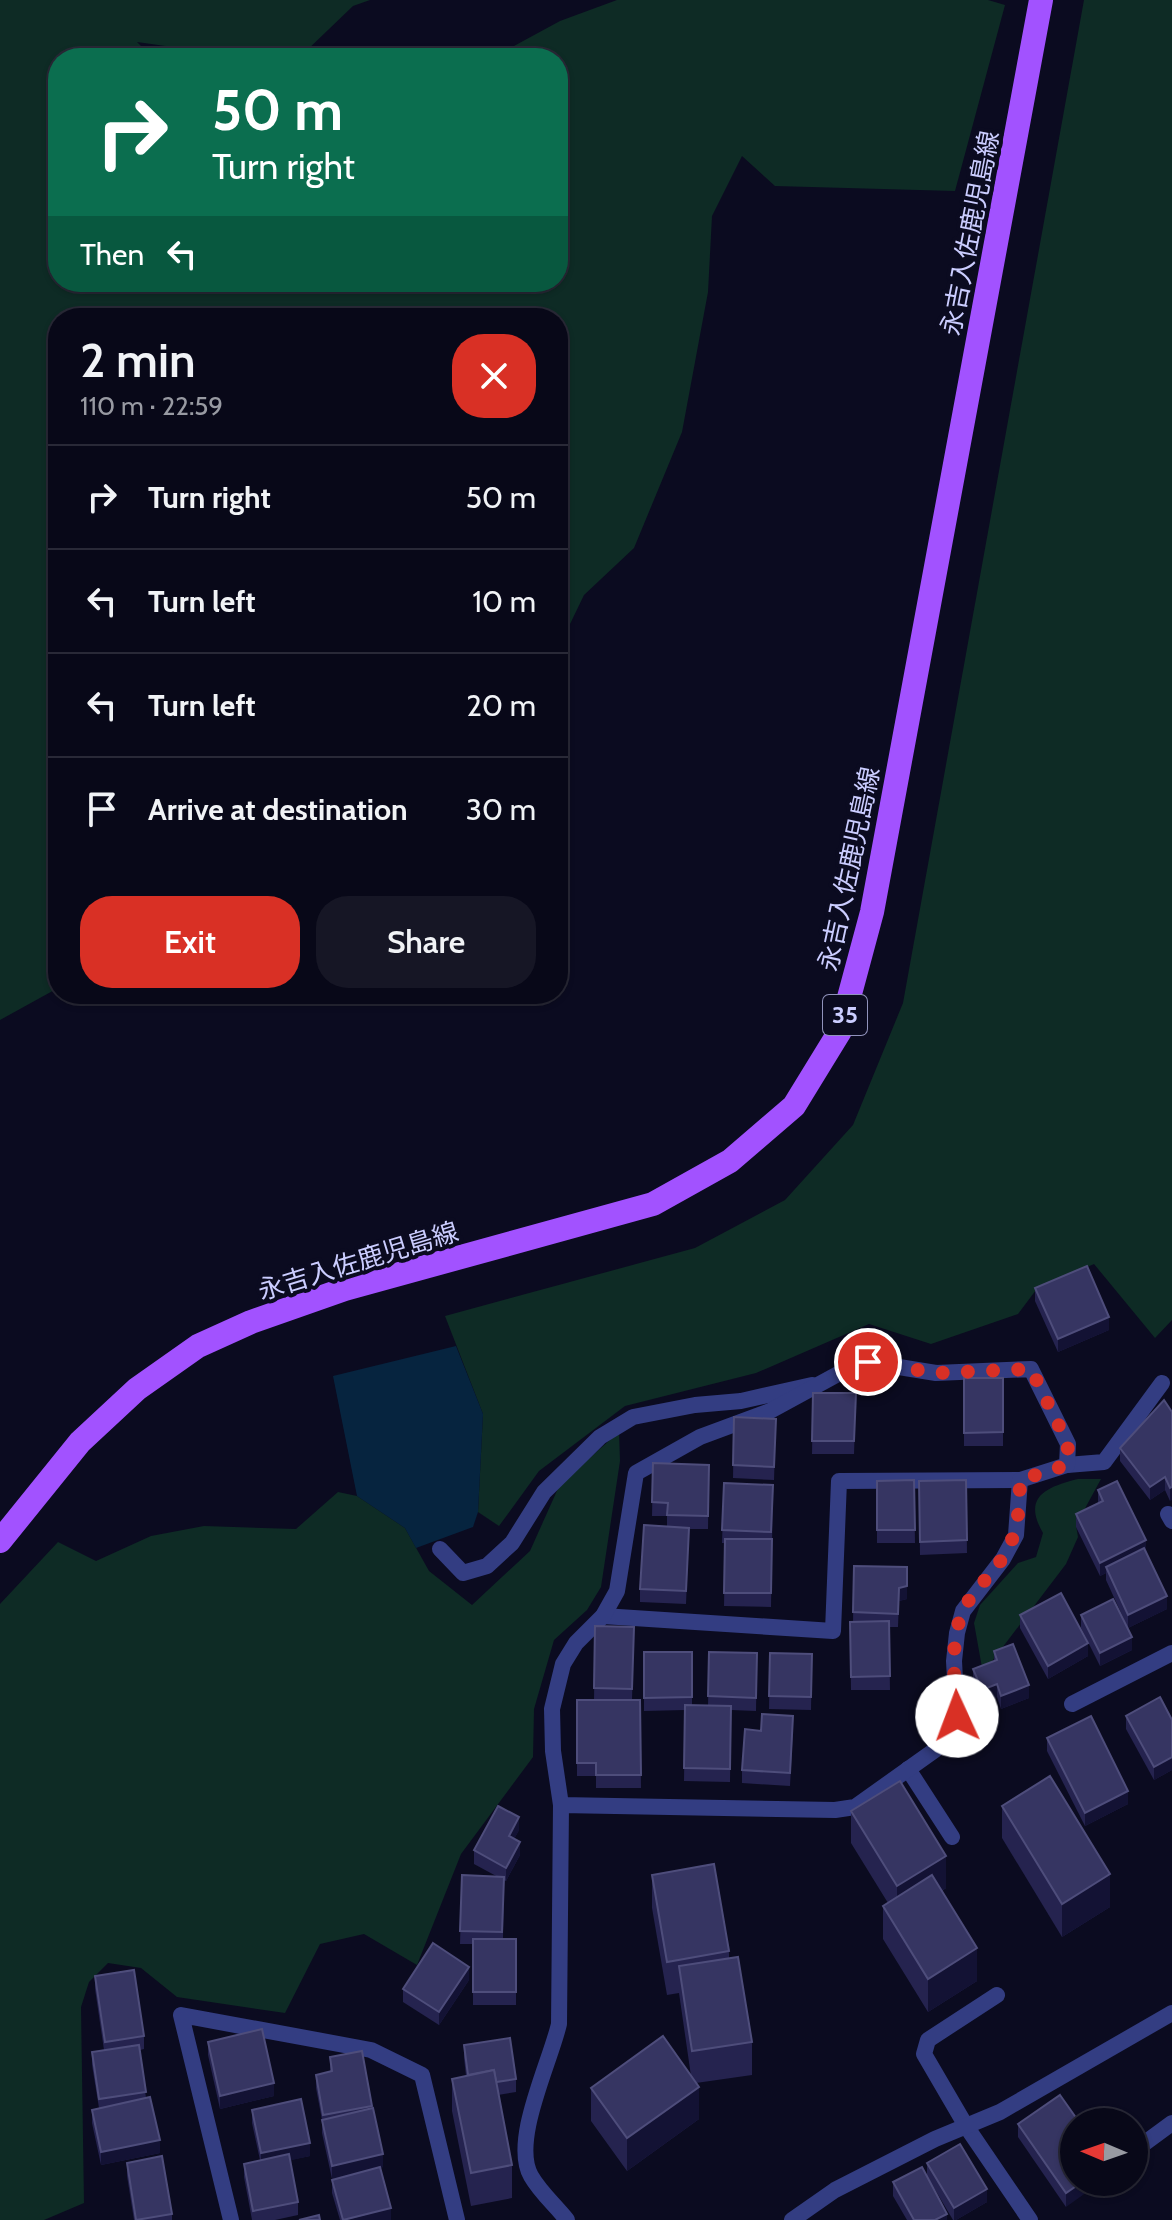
<!DOCTYPE html>
<html lang="en">
<head>
<meta charset="utf-8">
<style>
  :root { --surface:#080818; --page:#161625; --text:#f1f3f6; --muted:#989aa2; --line:#292937; --accent:#d93025 }
  body { margin:0; font-family:Cabin,"Noto Sans JP",sans-serif; background:var(--page); color:var(--text); height:100vh; display:flex; flex-direction:column; font-size:30px; white-space:nowrap }
  * { box-sizing:border-box; margin:0 }
  p { font-size:26px; color:var(--muted) }
  .icon { flex:none; width:44px; height:44px; fill:none; stroke:currentColor; stroke-width:2; stroke-linecap:round; stroke-linejoin:round }
  .map { position:relative; flex:1; overflow:hidden }
  .drawer { position:absolute; left:48px; top:308px; width:520px; height:696px; display:flex; flex-direction:column; background:var(--surface); border-radius:32px; box-shadow:0 2px 6px #0004,0 0 0 2px var(--line) }
  .drawer>* { flex:none }
  .hud { position:absolute; left:48px; top:48px; width:520px; height:244px; border-radius:32px; box-shadow:0 2px 6px #0004,0 0 0 2px var(--line); background:#0b6e4f; color:#fff; overflow:hidden }
  .needle { width:52px; rotate:272deg }
  .tools { position:absolute; left:1060px; top:2108px; display:grid; gap:16px }
  .tools a { display:grid; place-items:center; width:88px; height:88px; border-radius:50%; background:var(--surface); box-shadow:0 2px 6px #0004,0 0 0 2px var(--line); font-size:40px }
  .pin { position:absolute; display:grid; place-items:center; width:68px; height:68px; color:#fff; margin:-34px; border:4px solid #fff; border-radius:50%; box-shadow:0 2px 8px #0007 }
  .me { position:absolute; width:88px; margin:-44px; rotate:358deg; stroke-linejoin:round; filter:drop-shadow(0 0 6px #0008) }
  .turn { display:flex; align-items:center; gap:28px; height:168px; padding:0 32px; font-size:36px }
  .turn .icon { width:104px; height:104px; stroke-width:2.5 }
  .turn b { display:block; font-size:56px; line-height:68px }
  .then { display:flex; align-items:center; height:76px; padding:0 32px; background:#0003; gap:16px; font-size:30px }
  .round { display:grid; place-items:center; flex:none; width:84px; height:84px; border-radius:32px; background:var(--page) }
  .overview { display:flex; align-items:center; justify-content:space-between; height:136px; padding:0 32px }
  h1 { font-size:48px; font-weight:600; line-height:60px }
  .cta { display:flex; gap:16px; margin-top:auto; padding:16px 32px }
  .cta a { flex:1; height:92px; border-radius:32px; background:var(--accent); color:#fff; font-size:32px; font-weight:600; line-height:92px; text-align:center }
  .cta a+a { background:var(--page); color:var(--text) }
  ul { padding:0; list-style:none }
  li { display:flex; align-items:center; gap:24px; height:104px; padding:0 32px; border-top:2px solid var(--line) }
  li div { flex:1 }
  li b { display:block; font-size:30px }
  li em { font-style:normal }
  .map>svg:first-child { display:block }
</style>
</head>
<body>
<div class="map">
<svg width="1172" height="2220" viewBox="0 0 1172 2220">
  <rect width="100%" height="100%" fill="#0b0b20"/>
  <g fill="#0e2b25">
    <path d="M0,0H370L353,6L303,54L250,58L137,42L153,58H58V282H558V58H492L560,21L617,0H988L1005,5L955,191L775,186L742,156L712,216L708,292L682,432L634,548L584,595L558,649V318H58V988L0,1020Z"/>
    <path d="M1084,0H1172V1320L1155,1338L1094,1264L1036,1290L1018,1314L931,1344L869,1324L756,1373L625,1406L539,1471L499,1526L478,1512L483,1414L445,1316L695,1248L785,1200L853,1125L903,1003Z"/>
    <path d="M619,1432L620,1461L601,1587L587,1610L554,1640L534,1709L533,1757L461,1854L417,1965L364,1934L320,1944L285,2013L177,1997L141,1968L108,1963L89,1982L81,2007L84,2203L44,2220H0V1604L58,1542L96,1561L151,1536L204,1526L296,1529L338,1492L357,1496L405,1528L429,1571L472,1605L530,1551L560,1484Z"/>
    <path d="M1078,1479H1101L1076,1525L1078,1537L1066,1564L983,1673L974,1623L980,1605L1018,1563L1036,1557L1043,1533C1022,1497 1046,1487 1078,1479Z"/>
  </g>
  <path fill="#06243f" d="M456,1346L483,1414L478,1512L473,1527L416,1548L405,1528L357,1496L333,1376Z"/>
  <g fill="none" stroke-linecap="round" stroke-linejoin="round">
    <g stroke="#333d82" stroke-width="16">
      <path d="M440,1549L463,1573L487,1566L512,1543L544,1492L600,1437L633,1417L695,1405L741,1401L812,1385"/>
      <path d="M908,1769L952,1837"/>
      <path d="M997,1995L928,2040L924,2054L966,2126L1030,2220"/>
      <path d="M1138,2148L1172,2123"/>
    </g>
    <g stroke="#333d82" stroke-width="16">
      <path d="M1067,1465L1104,1462L1162,1383"/>
      <path d="M1168,1514L1172,1521"/>
      <path d="M603,1616L833,1631L839,1481L1020,1480"/>
      <path d="M1072,1704L1172,1653"/>
      <path d="M561,1805L835,1810L855,1807L935,1750L950,1730L957,1716L954,1661L957,1633L963,1611L1003,1559L1016,1535L1020,1480L1067,1465L1068,1444L1031,1369L936,1373L868,1362L849,1368L770,1411L700,1437L636,1473L617,1591L603,1616L576,1643L563,1664L552,1709L553,1751L561,1805L559,2024C550,2063 511,2141 531,2176C540,2192 556,2206 567,2220"/>
      <path d="M231,2220L181,2015L371,2050L422,2075L457,2220"/>
      <path d="M792,2220L835,2190L935,2139L1000,2112L1172,2013"/>
    </g>
    <path stroke="#a252ff" stroke-width="24" d="M0,1541L80,1442L137,1389L198,1346L251,1322L345,1289L653,1204L730,1161L794,1106L840,1031L872,912L1041,0"/>
  </g>
  <g fill="#25234f">
    <path d="M1035,1288L1109,1330L1058,1352L1035,1301Z"/>
    <rect x="964" y="1378" width="39" height="68"/>
    <path d="M813,1393H856L854,1454H812Z"/>
    <path d="M1172,1412L1170,1501L1165,1490L1150,1500L1120,1461V1448Z"/>
    <path d="M734,1417L776,1419L774,1480L733,1478Z"/>
    <path d="M653,1463L709,1465L708,1529H689L686,1604L640,1602V1589L667,1526V1516H652Z"/>
    <path d="M914,1480L915,1543H877V1481Z"/>
    <path d="M966,1480L967,1553L920,1555L919,1481Z"/>
    <path d="M724,1483L773,1485L771,1607L724,1606L725,1543H722Z"/>
    <path d="M1098,1490L1146,1553L1167,1609L1128,1628L1106,1580V1573L1100,1576L1076,1527V1514L1098,1503Z"/>
    <path d="M854,1566L907,1599L899,1601L898,1627H889L890,1690H851L850,1622H853Z"/>
    <path d="M1020,1615L1088,1656L1048,1679L1020,1628Z"/>
    <path d="M1081,1615L1132,1650L1100,1666L1081,1628Z"/>
    <path d="M595,1626L634,1627L632,1700H640L641,1788H596V1776H577V1700H594Z"/>
    <path d="M994,1651L1029,1698L1001,1709L997,1697L982,1703L973,1682V1669L994,1661Z"/>
    <path d="M644,1652H692V1705L708,1706L709,1652L757,1653L756,1711L731,1710L730,1782L684,1781L685,1710L644,1711Z"/>
    <path d="M770,1653L812,1654L811,1710L769,1709Z"/>
    <path d="M1126,1716L1172,1720V1770L1154,1780L1126,1729Z"/>
    <path d="M793,1729L790,1786L742,1783V1770L761,1731Z"/>
    <path d="M1047,1738L1128,1804L1085,1826L1047,1751Z"/>
    <path d="M1002,1806L1110,1907L1062,1937L1002,1838Z"/>
    <path d="M851,1811L946,1888L942,1891L977,1981L928,2012L883,1939V1906L888,1903L851,1843Z"/>
    <path d="M519,1830L514,1839L520,1855L506,1881L504,1880L503,1939H516V2005H473V1944H460L462,1875L498,1877L474,1864V1850Z"/>
    <path d="M652,1875L729,1951V1959L752,2042V2075L696,2083L699,2119L627,2171L591,2121V2088L691,2076L679,1993L667,1995L652,1908Z"/>
    <path d="M95,1976L144,2036V2049L140,2050L146,2098L160,2153L101,2165L92,2123V2110L99,2108L92,2065V2052L104,2050L95,1989Z"/>
    <path d="M469,1980L439,2025L403,2002V1989Z"/>
    <path d="M208,2042L274,2096L220,2109L208,2055Z"/>
    <path d="M464,2045L516,2079V2092L498,2095L512,2165V2198L471,2206L452,2111V2079L466,2076L464,2058Z"/>
    <path d="M330,2057L372,2106L383,2167L380,2168L391,2220H340L332,2193V2180L350,2175L332,2179L322,2133V2120L316,2088V2075L330,2072Z"/>
    <path d="M252,2110L310,2156L290,2160L298,2202V2215L275,2220H252L244,2177V2164L260,2160L252,2123Z"/>
    <path d="M1079,2122L1066,2207L1018,2137V2124Z"/>
    <path d="M127,2163L172,2214V2220H134L127,2176Z"/>
    <path d="M927,2163L987,2202L956,2220H953L927,2176Z"/>
    <path d="M893,2182L947,2220H907L893,2196Z"/>
  </g>
  <g fill="#131234">
    <path d="M1109,1317V1330L1058,1352V1339Z"/>
    <path d="M1165,1477V1490L1150,1500V1487Z"/>
    <path d="M1172,1487V1500L1170,1501V1488Z"/>
    <path d="M1146,1540V1553L1106,1567V1573L1100,1576V1563Z"/>
    <path d="M907,1567V1599L899,1601L898,1627L899,1588Z"/>
    <path d="M1167,1596V1609L1128,1628V1615Z"/>
    <path d="M1132,1637V1650L1100,1666V1653Z"/>
    <path d="M1088,1643V1656L1048,1679V1666Z"/>
    <path d="M997,1684V1697L982,1703V1690Z"/>
    <path d="M1029,1685V1698L1001,1709V1696Z"/>
    <path d="M1172,1757V1770L1154,1780V1767Z"/>
    <path d="M1128,1791V1804L1085,1826V1813Z"/>
    <path d="M519,1817V1830L509,1849V1836Z"/>
    <path d="M520,1842V1855L506,1881V1868Z"/>
    <path d="M946,1856V1888L897,1918V1886Z"/>
    <path d="M1110,1874V1907L1062,1937V1904Z"/>
    <path d="M977,1948V1981L928,2012V1979Z"/>
    <path d="M469,1967V1980L439,2025V2012Z"/>
    <path d="M274,2083V2096L220,2109V2096Z"/>
    <path d="M699,2087V2119L627,2171V2138Z"/>
    <path d="M160,2140V2153L101,2165V2152Z"/>
    <path d="M310,2143V2156L261,2167V2153Z"/>
    <path d="M383,2154V2167L332,2179V2166Z"/>
    <path d="M1082,2182H1101L1066,2207V2193Z"/>
    <path d="M987,2189V2202L956,2220H954V2208Z"/>
    <path d="M391,2208V2220H347Z"/>
    <path d="M947,2214V2220H935Z"/>
  </g>
  <g fill="#363562" stroke="#4e4d7b" stroke-width="2">
    <path d="M1087,1266L1109,1317L1058,1339L1035,1288Z"/>
    <path d="M964,1378H1003V1432L964,1433Z"/>
    <path d="M813,1393H856L854,1441H812Z"/>
    <path d="M1164,1400L1172,1412V1487L1170,1488L1165,1477L1150,1487L1120,1448Z"/>
    <path d="M734,1417L776,1419L774,1467L733,1465Z"/>
    <path d="M653,1463L709,1465L708,1516L667,1515L668,1503L652,1502Z"/>
    <path d="M914,1480L915,1530H877V1481Z"/>
    <path d="M966,1480L967,1540L920,1542L919,1481Z"/>
    <path d="M1117,1481L1146,1540L1100,1563L1076,1514L1103,1501L1098,1490Z"/>
    <path d="M724,1483L773,1485L771,1532L722,1530Z"/>
    <path d="M644,1525L689,1528L686,1591L640,1589Z"/>
    <path d="M725,1539H772L771,1593H724Z"/>
    <path d="M1144,1548L1167,1596L1128,1615L1106,1567Z"/>
    <path d="M854,1566L907,1567V1586L899,1588L898,1614L853,1612Z"/>
    <path d="M1061,1593L1088,1643L1048,1666L1020,1615Z"/>
    <path d="M1113,1599L1132,1637L1100,1653L1081,1615Z"/>
    <path d="M889,1621L890,1676L851,1677L850,1622Z"/>
    <path d="M595,1626L634,1627L632,1689L594,1688Z"/>
    <path d="M1013,1644L1029,1685L1001,1696L997,1684L982,1690L973,1669L997,1660L994,1651Z"/>
    <path d="M644,1652H692V1697L644,1698Z"/>
    <path d="M709,1652L757,1653L756,1698L708,1696Z"/>
    <path d="M770,1653L812,1654L811,1697L769,1696Z"/>
    <path d="M1160,1697L1172,1720V1757L1154,1767L1126,1716Z"/>
    <path d="M577,1700H640L641,1775H596V1763H577Z"/>
    <path d="M685,1705L731,1706L730,1769L684,1768Z"/>
    <path d="M762,1714L793,1716L790,1773L742,1770L745,1729L761,1731Z"/>
    <path d="M1091,1716L1128,1791L1085,1813L1047,1738Z"/>
    <path d="M1050,1776L1110,1874L1062,1904L1002,1806Z"/>
    <path d="M900,1781L946,1856L897,1886L851,1811Z"/>
    <path d="M498,1806L519,1817L509,1836L520,1842L506,1868L474,1850Z"/>
    <path d="M714,1864L729,1951L667,1962L652,1875Z"/>
    <path d="M462,1875L504,1877L502,1932L460,1931Z"/>
    <path d="M932,1875L977,1948L928,1979L883,1906Z"/>
    <rect x="473" y="1939" width="43" height="53"/>
    <path d="M433,1943L469,1967L439,2012L403,1989Z"/>
    <path d="M738,1957L752,2042L692,2051L679,1966Z"/>
    <path d="M134,1970L144,2036L105,2042L95,1976Z"/>
    <path d="M262,2029L274,2083L220,2096L208,2042Z"/>
    <path d="M663,2036L699,2087L627,2138L591,2088Z"/>
    <path d="M510,2038L516,2079L496,2082L494,2070L468,2075L464,2045Z"/>
    <path d="M139,2045L146,2092L99,2099L92,2052Z"/>
    <path d="M362,2051L372,2106L323,2115L316,2075L332,2071L330,2057Z"/>
    <path d="M494,2070L512,2165L471,2173L452,2079Z"/>
    <path d="M1060,2095L1079,2122H1074V2182H1082L1066,2193L1018,2124Z"/>
    <path d="M150,2097L160,2140L101,2152L92,2110Z"/>
    <path d="M301,2099L310,2143L261,2153L252,2110Z"/>
    <path d="M373,2108L383,2154L332,2166L322,2120Z"/>
    <path d="M960,2144L987,2189L954,2208L927,2163Z"/>
    <path d="M289,2154L298,2202L253,2211L244,2164Z"/>
    <path d="M162,2156L172,2214L136,2220L127,2163Z"/>
    <path d="M380,2167L391,2208L343,2220L332,2180Z"/>
    <path d="M922,2167L947,2214L935,2220H914L893,2182Z"/>
    <path d="M319,2215L320,2220H299Z"/>
  </g>
  <g fill="none" stroke-linecap="round" stroke-linejoin="round">
    <path stroke="#d93025" stroke-width="14" stroke-dasharray="0 25.2" d="M868,1362L936,1373L1031,1369L1068,1444L1067,1465L1020,1480C1019,1519 1018,1541 992,1572C982,1584 969,1597 963,1611C949,1642 955,1683 957,1716"/>
  </g>
  <g text-anchor="middle" stroke-width="8" stroke-linejoin="round" paint-order="stroke">
    <rect fill="#0b0b20" stroke="#9193bc" stroke-width="2" x="823" y="995" width="44" height="40" rx="6"/>
    <g font-size="24" font-weight="bold" fill="#cbcdff">
      <text x="845" y="1023">35</text>
    </g>
    <g font-size="26" fill="#cbcdff" stroke="#0b0b20">
      <text transform="translate(970 233) rotate(-79)" y="9">永吉入佐鹿児島線</text>
      <text transform="translate(849 869) rotate(-78)" y="9">永吉入佐鹿児島線</text>
      <text transform="translate(358 1261) rotate(-17)" y="9">永吉入佐鹿児島線</text>
    </g>
  </g>
</svg>
<div class="tools">
<a><svg class="needle" viewBox="-14 -14 28 28"><path d="M0-13l5 13h-10z" fill="#e53935"/><path d="M0 13l5-13h-10z" fill="#989aa2"/></svg></a>
</div>
<div class="pin" style="left:868px;top:1362px;background:#d93025"><svg class="icon" aria-label="arrive" viewBox="0 0 24 24"><path d="M6 21V4h12l-3 4 3 4H6"/></svg></div>
<svg class="me" style="left:957px;top:1716px" viewBox="-20 -20 40 40"><circle r="19" fill="#fff"/><path d="M0-13L10 11 0 6-10 11z" fill="#d93025"/></svg>
<div class="hud">
<div class="turn"><svg class="icon" aria-label="right" viewBox="0 0 24 24"><path d="M7 20v-9h11M14 6l5 5-5 5"/></svg><div><b>50 m</b>Turn right</div></div>
<div class="then">Then<svg class="icon" aria-label="left" viewBox="0 0 24 24"><path d="M17 20v-9H6M10 6l-5 5 5 5"/></svg></div>
</div>
<section class="drawer">
<div class="overview"><div><h1>2 min</h1><p>110 m · 22:59</p></div><a class="round" style="background:#d93025;color:#fff"><svg class="icon" aria-label="close" viewBox="0 0 24 24"><path d="M6 6l12 12M18 6L6 18"/></svg></a></div>
<ul>
<li><svg class="icon" aria-label="right" viewBox="0 0 24 24"><path d="M7 20v-9h11M14 6l5 5-5 5"/></svg><div><b>Turn right</b></div><em>50 m</em></li>
<li><svg class="icon" aria-label="left" viewBox="0 0 24 24"><path d="M17 20v-9H6M10 6l-5 5 5 5"/></svg><div><b>Turn left</b></div><em>10 m</em></li>
<li><svg class="icon" aria-label="left" viewBox="0 0 24 24"><path d="M17 20v-9H6M10 6l-5 5 5 5"/></svg><div><b>Turn left</b></div><em>20 m</em></li>
<li><svg class="icon" aria-label="arrive" viewBox="0 0 24 24"><path d="M6 21V4h12l-3 4 3 4H6"/></svg><div><b>Arrive at destination</b></div><em>30 m</em></li>
</ul>
<div class="cta"><a>Exit</a><a>Share</a></div>
</section>
</div>
</body>
</html>
